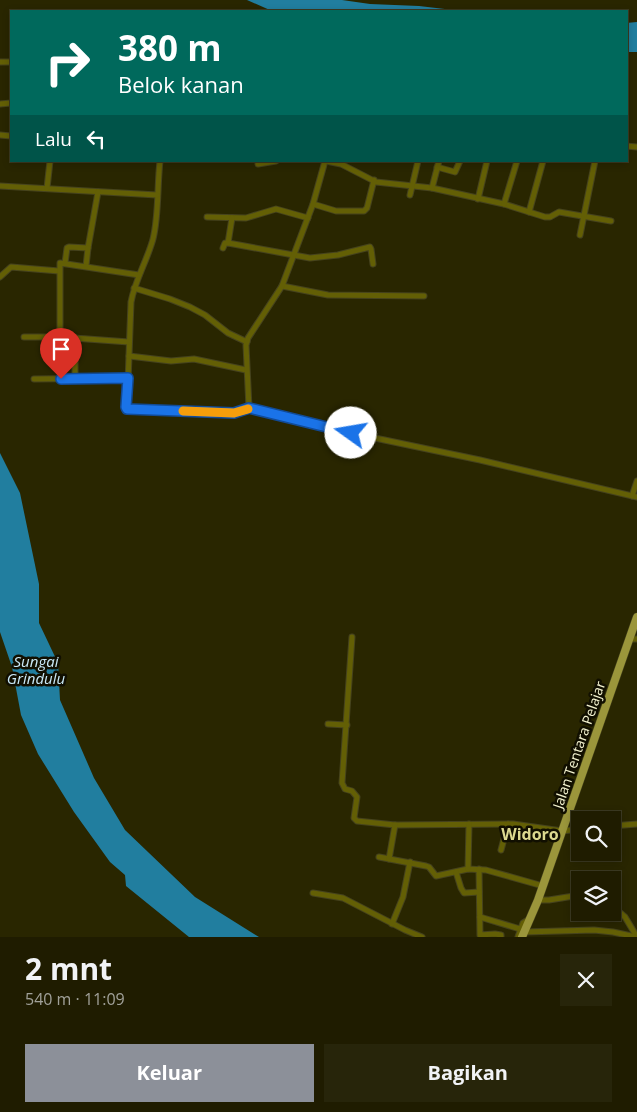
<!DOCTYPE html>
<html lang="id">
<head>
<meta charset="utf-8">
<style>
  :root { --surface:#1f1c00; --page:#27250a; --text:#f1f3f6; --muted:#a1a199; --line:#3c3a22; --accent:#8c9099 }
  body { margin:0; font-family:"Open Sans",sans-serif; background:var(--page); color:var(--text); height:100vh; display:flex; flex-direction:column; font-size:19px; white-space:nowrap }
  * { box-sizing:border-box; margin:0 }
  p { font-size:16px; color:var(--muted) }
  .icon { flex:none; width:28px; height:28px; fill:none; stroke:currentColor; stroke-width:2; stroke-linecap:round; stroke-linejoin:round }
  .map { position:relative; height:937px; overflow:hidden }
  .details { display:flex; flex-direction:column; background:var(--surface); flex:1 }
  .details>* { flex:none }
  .banner { position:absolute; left:10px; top:10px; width:618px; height:152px; border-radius:0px; box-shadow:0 2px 8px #0003,0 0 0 1px var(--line); background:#00695c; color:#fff; overflow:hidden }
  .tools { position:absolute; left:571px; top:811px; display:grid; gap:10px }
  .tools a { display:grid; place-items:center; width:50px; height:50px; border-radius:0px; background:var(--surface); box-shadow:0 2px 8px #0003,0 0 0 1px var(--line); font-size:25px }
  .pin { position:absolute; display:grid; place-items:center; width:42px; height:42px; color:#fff; margin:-51px -21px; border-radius:50% 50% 50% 0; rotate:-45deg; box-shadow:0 0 5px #0007 }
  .pin .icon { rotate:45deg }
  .me { position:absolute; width:55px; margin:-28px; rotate:283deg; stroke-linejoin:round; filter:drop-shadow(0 0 4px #0008) }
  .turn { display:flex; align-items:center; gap:18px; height:105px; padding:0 25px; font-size:22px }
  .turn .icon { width:65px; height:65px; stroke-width:2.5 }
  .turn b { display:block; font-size:35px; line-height:42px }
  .then { display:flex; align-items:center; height:48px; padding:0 25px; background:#0003; gap:10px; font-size:19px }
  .round { display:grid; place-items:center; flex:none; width:52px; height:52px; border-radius:0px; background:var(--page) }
  .summary { display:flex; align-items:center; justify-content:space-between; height:85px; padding:0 25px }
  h1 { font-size:30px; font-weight:700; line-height:38px }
  .action { display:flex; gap:10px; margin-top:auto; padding:10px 25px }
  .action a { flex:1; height:58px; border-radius:0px; background:var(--accent); color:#fff; font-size:20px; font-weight:700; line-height:58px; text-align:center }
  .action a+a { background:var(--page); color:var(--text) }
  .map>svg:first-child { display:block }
</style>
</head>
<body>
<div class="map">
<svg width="637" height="937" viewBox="0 0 637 937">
  <rect width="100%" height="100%" fill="#292600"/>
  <g fill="#217e9f">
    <path d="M247,0H342L370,4L419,6L462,11H272Z"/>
    <path d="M637,22V52H626V23Z"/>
    <path d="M0,453L20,493L39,584V623L58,663L60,700L94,778L125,830L195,897L259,937H189L126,886L125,875L110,862L74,812L38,754L21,715L12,667L0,632Z"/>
  </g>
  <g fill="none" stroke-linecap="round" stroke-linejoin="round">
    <defs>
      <g id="minor">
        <path d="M0,62H11"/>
        <path d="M0,104L11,103"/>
        <path d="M0,135L11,136"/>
        <path d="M626,146L637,147"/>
        <path d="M160,161C157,187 159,215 153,239C147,261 135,280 131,302L127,409L234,413L249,408L351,433L480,460L637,497"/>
        <path d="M326,161L341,164L376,182L432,188L504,204L545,217H550L559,212L611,221"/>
        <path d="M258,164L276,161"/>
        <path d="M437,167L455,172L460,161"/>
        <path d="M0,186L157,195"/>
        <path d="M47,188L50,161"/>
        <path d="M432,188L439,161"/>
        <path d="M410,195L418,161"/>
        <path d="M478,199L487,161"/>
        <path d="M313,204L336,211H364L367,208L374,180"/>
        <path d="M504,204L517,161"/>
        <path d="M529,212L543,161"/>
        <path d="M207,217L246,218L276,209L308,218"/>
        <path d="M232,218L228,243L310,258L338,255L370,247L371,249L373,264"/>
        <path d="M580,235L595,161"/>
        <path d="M223,248L225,243H228"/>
        <path d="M65,263L67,248L69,247L88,248L98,192"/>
        <path d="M86,266L88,248"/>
        <path d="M0,277L11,267L59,271"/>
        <path d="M282,286L328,295L424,296"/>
        <path d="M134,288L170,299L190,307L205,315L228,333L247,342"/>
        <path d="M24,337H60L129,342"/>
        <path d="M60,337V263L139,275"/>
        <path d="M129,356L171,361L194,359L246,370"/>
        <path d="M34,379L128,378"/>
        <path d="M75,379V338"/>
        <path d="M249,408L246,345L248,338L282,286L313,204L325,161"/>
        <path d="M632,496L637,481"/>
        <path d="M352,637L342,783L345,789L352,791L357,797L354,818L357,821L395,825L513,824L562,831L580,829"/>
        <path d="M629,639H637"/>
        <path d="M328,724L347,725"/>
        <path d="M612,826L637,824"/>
        <path d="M501,850L508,824"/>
        <path d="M379,857L426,866L429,867L436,876L468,869L486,870L543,886"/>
        <path d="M389,859L395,825"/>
        <path d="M468,869L469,824"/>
        <path d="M479,869L480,935L495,934L501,935V937"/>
        <path d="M456,872L461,888L464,893L479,892"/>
        <path d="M313,893L343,898L405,930L422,937"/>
        <path d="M538,900H549L580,895"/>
        <path d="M612,906L625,917L637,937"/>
        <path d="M480,917L520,929"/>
        <path d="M392,924L403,897L410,862"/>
        <path d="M524,932L594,930L613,932L636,937"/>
        <path d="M518,937L523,923L531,918"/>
      </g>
      <path id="primary" d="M522,937L538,900L637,617"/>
    </defs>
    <use href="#minor" stroke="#46431d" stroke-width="7"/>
    <use href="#primary" stroke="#46431d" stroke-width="9"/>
    <use href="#minor" stroke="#635f05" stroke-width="5"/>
    <use href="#primary" stroke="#9b963b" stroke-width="8"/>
  </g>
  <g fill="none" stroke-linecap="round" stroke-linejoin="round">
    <defs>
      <path id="route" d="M61,379L128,378L126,407L127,409L234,413L249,408L351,433"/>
    </defs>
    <use href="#route" stroke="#114b97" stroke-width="12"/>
    <use href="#route" stroke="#1a73e8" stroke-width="9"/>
    <path stroke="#f59e0b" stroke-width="9" d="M183,411L234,413L248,409"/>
  </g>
  <g text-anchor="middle" stroke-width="5" stroke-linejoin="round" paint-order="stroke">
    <g font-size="14" fill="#f5f4d0" stroke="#110f00">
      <text transform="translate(579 745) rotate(-71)" y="5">Jalan Tentara Pelajar</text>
    </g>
    <g font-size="15" font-style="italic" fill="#cbeaf8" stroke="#110f00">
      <text x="36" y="667">Sungai<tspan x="36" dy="17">Grindulu</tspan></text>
    </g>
    <g font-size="16" font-weight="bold" fill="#dcd98f" stroke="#110f00">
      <text x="530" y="840">Widoro</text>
    </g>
  </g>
</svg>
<div class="tools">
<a><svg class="icon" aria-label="search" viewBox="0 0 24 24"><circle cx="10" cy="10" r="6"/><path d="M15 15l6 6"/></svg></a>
<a><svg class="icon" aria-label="layers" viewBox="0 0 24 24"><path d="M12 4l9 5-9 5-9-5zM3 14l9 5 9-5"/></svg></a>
</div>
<div class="pin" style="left:61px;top:379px;background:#d93025"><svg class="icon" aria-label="arrive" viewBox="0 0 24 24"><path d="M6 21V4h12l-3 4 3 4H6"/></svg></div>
<svg class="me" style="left:351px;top:433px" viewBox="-20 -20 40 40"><circle r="19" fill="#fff"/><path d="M0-13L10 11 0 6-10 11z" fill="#1a73e8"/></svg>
<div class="banner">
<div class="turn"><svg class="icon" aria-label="right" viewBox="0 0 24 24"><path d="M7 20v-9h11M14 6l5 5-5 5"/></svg><div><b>380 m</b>Belok kanan</div></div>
<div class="then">Lalu<svg class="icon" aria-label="left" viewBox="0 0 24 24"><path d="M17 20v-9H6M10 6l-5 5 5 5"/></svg></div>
</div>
</div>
<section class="details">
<div class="summary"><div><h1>2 mnt</h1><p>540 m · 11:09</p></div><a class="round"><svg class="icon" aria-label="close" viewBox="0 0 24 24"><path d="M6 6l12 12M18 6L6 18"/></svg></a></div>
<div class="action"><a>Keluar</a><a>Bagikan</a></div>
</section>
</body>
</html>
